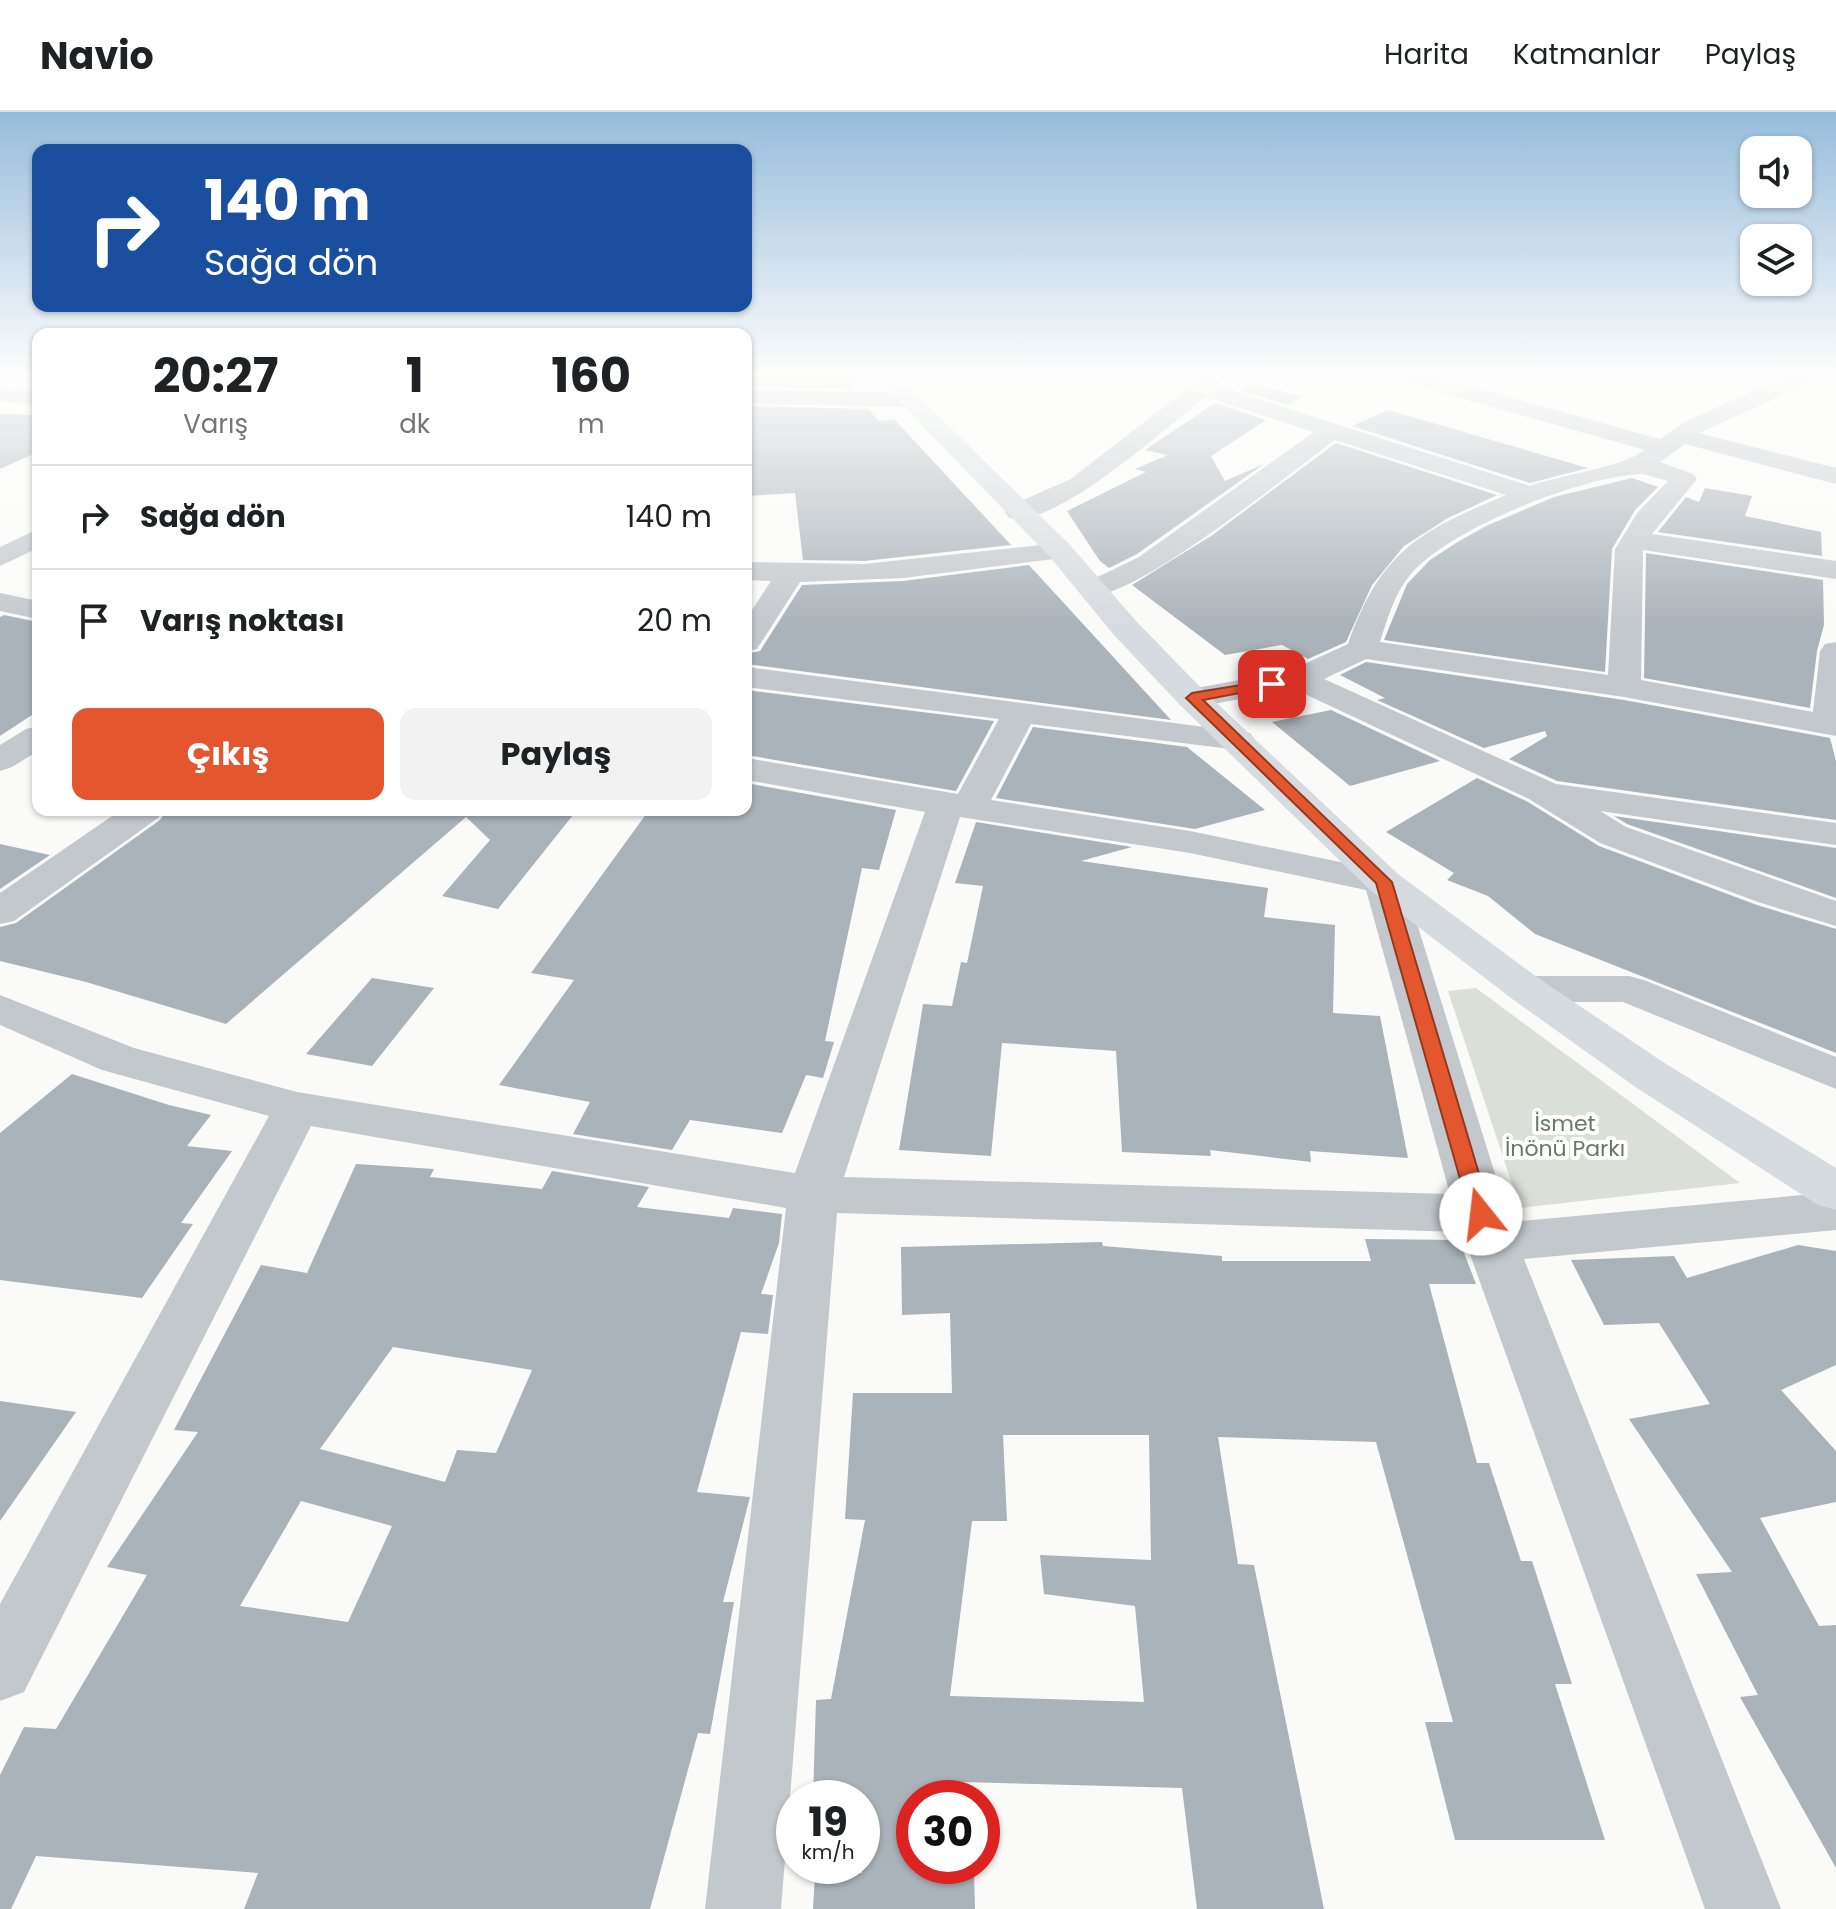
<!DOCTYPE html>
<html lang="tr">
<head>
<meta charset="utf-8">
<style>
  :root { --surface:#fff; --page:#f2f2f2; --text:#202124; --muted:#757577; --line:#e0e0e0; --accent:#e4572e }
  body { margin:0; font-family:Poppins,sans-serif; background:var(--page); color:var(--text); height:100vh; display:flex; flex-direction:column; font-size:30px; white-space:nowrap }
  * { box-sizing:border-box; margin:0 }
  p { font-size:26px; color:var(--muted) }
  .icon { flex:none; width:44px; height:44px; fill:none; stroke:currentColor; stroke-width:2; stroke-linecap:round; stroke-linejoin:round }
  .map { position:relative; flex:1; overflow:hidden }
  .side { position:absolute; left:32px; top:216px; width:720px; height:488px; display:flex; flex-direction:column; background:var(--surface); border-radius:16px; box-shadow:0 2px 6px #0004 }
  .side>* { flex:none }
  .hud { position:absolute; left:32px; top:32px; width:720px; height:168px; border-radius:16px; box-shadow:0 2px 6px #0004; background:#1a4fa0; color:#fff; overflow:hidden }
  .tools { position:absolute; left:1740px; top:24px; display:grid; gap:16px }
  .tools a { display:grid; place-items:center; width:72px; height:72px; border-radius:16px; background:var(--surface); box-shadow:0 2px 6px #0004; font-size:40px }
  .speed { position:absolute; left:776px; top:1668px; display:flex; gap:16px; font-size:40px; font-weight:700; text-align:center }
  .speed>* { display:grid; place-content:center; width:104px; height:104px; border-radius:50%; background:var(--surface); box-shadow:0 2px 6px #0004; line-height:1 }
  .speed small { font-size:20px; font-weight:400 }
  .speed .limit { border:12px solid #d22; background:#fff; color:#111 }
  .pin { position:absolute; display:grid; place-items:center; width:68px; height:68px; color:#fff; margin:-34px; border-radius:16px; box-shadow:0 4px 12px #0006 }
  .me { position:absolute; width:88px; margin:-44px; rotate:344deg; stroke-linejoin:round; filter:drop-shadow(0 0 6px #0008) }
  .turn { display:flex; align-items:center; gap:28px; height:168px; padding:0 40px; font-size:36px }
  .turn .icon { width:104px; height:104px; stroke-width:2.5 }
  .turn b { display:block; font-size:56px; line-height:68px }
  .eta { display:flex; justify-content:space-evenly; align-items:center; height:136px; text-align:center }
  .eta b { font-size:48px; font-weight:700; line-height:56px }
  .action { display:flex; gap:16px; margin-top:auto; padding:16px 40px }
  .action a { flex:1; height:92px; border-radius:16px; background:var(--accent); color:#fff; font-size:32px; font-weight:700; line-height:92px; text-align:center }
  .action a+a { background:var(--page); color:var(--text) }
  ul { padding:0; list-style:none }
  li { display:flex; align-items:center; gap:24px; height:104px; padding:0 40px; border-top:2px solid var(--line) }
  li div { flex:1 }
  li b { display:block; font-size:30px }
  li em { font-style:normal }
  header { display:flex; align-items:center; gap:48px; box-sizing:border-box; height:112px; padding:0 40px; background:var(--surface); border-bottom:2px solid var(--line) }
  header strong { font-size:38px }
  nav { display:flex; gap:44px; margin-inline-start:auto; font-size:28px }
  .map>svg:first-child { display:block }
</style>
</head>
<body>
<header>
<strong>Navio</strong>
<nav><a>Harita</a><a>Katmanlar</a><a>Paylaş</a></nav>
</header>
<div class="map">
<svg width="1836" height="1797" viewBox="0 0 1836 1797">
  <rect width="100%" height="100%" fill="#fafaf8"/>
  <path fill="#dadfd7" d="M1476,876L1740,1071L1520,1096L1448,879Z"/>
  <g fill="#aab3b9" fill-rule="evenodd">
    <path d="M746,264H854L852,277L746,274Z"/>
    <path d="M1250,272L1303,284L1288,293L1240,278Z"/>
    <path d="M1215,291L1266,308L1211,344L1225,369L1264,352L1137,442L1109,456L1100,449L1067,399L1146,360L1135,357L1168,343L1145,338Z"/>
    <path d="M746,294L868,297L879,309L894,307L1011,433L864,449L803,448L795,381L746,384Z"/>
    <path d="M1388,298L1588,356L1530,371L1352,314Z"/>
    <path d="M0,302L38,303V340L0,357Z"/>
    <path d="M1336,331L1497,383L1448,406L1404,434L1372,473L1346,530L1308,547L1282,533L1225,543L1132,473L1211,424Z"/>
    <path d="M1632,366L1658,375L1635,398L1612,437L1605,560L1384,528L1407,472L1430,448L1456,431L1486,414L1554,385Z"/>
    <path d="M1705,376L1752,384L1745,404L1821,420L1822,444L1658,420L1686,385L1699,390Z"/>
    <path d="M1646,441L1823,468L1824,513L1817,539L1810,596L1644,566Z"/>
    <path d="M1029,453L1171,608L746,552L750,541L760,539L802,473L903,469Z"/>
    <path d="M4,503L38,510V599L0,624V505Z"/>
    <path d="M1366,550L1624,588L1830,626L1836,649V708L1557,669L1509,647L1547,624L1545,619L1484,636L1377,588L1385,586L1340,563Z"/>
    <path d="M746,578L994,609L956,679L746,643Z"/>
    <path d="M1331,598L1440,649L1350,674L1272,610Z"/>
    <path d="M1033,615L1187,635L1265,698L1195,717L996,686Z"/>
    <path d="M1477,666L1528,690L1599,734L1757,793L1836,817V941L1535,822L1488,784L1447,768L1454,761L1386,720Z"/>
    <path d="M746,671L896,698L879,758L862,756L825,929L834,930L823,966L806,963L782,1021L690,1008L672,1038L573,1022L590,990L499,973L574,868L531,861L649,698H746Z"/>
    <path d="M167,698H577L498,797L442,784L490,728L466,705L226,912L86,870L0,849V815L16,811L160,708Z"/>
    <path d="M1614,704L1836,736V786L1627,712Z"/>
    <path d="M976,710L1132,735L1081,749L1268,776L1264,805L1335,813L1333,901L1380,904L1408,1046L1310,1039L1311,1050L1210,1038L1211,1044L1122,1040L1116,939L1002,931L991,1044L899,1038L923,892L952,894L961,850L967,851L983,774L955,771Z"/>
    <path d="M0,732L50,743L0,777Z"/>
    <path d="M372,866L434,876L372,954L306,942Z"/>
    <path d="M72,962L169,993L211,1003L187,1034L232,1039L181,1111L193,1112L142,1186L0,1168V1021Z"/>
    <path d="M356,1052L434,1057L430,1065L542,1077L552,1059L649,1075L637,1095L729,1106L733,1096L782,1102L779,1131L761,1182L773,1183L768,1222L741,1220L697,1380L750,1385L723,1490H734L710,1622L698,1621L650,1797H244L258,1761L36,1744L11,1797H0V1663L24,1615L56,1617L147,1463L107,1455L198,1320L174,1318L261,1153L307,1161ZM393,1235L532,1258L496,1341L457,1338L445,1370L320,1337ZM301,1389L392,1414L348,1510L240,1494Z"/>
    <path d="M1365,1127L1459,1128L1476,1172H1429L1477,1351H1489L1521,1449H1532L1572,1572H1555L1605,1728H1455L1425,1610H1453L1376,1330L1218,1325L1238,1452L1254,1453L1324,1797H1197L1182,1676L960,1670L961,1686H914V1760L974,1759L975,1797H813L815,1761H862V1686H813L816,1588L831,1587L865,1408L845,1407L853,1281H952L950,1201L902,1203L901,1135L1102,1130L1103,1134L1222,1144V1149H1371ZM1003,1323H1149L1151,1448L1040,1443L1044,1482L1135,1494L1144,1590L950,1584L972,1409H1007Z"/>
    <path d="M1798,1133L1836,1139V1253L1781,1278L1836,1339V1390L1760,1406L1819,1514L1836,1513V1756L1740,1585L1758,1583L1696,1462L1732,1460L1629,1307L1710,1292L1659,1211L1604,1213L1571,1148L1674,1144L1687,1166Z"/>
    <path d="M0,1289L76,1300L0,1409Z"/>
  </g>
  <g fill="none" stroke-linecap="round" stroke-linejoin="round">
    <g fill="#c3c8cc" fill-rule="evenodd">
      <path d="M1203,264H1228L1218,274L1530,374C1564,362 1620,356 1645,338L1400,269L1397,264H1433L1660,327L1686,309L1787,264H1817L1814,269L1699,321L1836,356V372L1685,332L1660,350L1693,362L1697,367L1652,422L1836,449V467L1643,438L1641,568L1813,600L1820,539L1825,532L1836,530V624L1624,585L1366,547L1324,567L1556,672L1836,711V733L1600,699L1626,715L1836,789V814L1758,790L1600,731L1529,687L1294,577L1192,596L1180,593L1175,586L1180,579L1289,559L1348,532C1381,439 1418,420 1506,383L1335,328C1292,359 1128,495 1083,484L1078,478L1083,472L1139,445L1314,320L1205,285C1167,315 1055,417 1009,406L1005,400L1009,394L1071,367ZM1643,362L1668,369L1638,400L1615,437L1608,563L1380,530C1387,508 1394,482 1410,463C1448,417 1584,363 1643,362Z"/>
      <path d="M0,275L38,279V293L0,289Z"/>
      <path d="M746,277L907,281L915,283L918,288L915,293L907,295L746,291Z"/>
      <path d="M38,417V436L0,454V435Z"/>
      <path d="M1060,431L1070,433L1074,439L1070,445L903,466L800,470L757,537L746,539V507L771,469L746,468V450L864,452Z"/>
      <path d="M0,481L38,489V507L0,499Z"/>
      <path d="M746,555L1250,621L1255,628L1250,635L1238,638L1031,612L991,688L1190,719L1398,762L1404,770L1510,1110L1836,1080V1118L1524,1147L1781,1797H1705L1462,1120L837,1101L781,1797H705L786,1096L311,1014L24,1580L0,1589V1492L269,1004L102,958L0,913V883L134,936L297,980L795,1061L925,700L746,668V646L958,682L999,607L746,575ZM960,705L1190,741L1366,778L1450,1082L844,1065Z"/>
      <path d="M38,614V639L12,655L0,659V633L26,617Z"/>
      <path d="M121,698H164L158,706L14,809L0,812V781Z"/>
      <path d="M1526,864H1629L1644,868L1836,945V977L1623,890H1526L1511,886L1504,877L1511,868Z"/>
    </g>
    <path fill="#d6dbdf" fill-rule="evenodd" d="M874,264H898L1070,433L1136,509L1204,579L1398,762L1541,868L1666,952L1836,1056V1098L1818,1093L1634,974L1511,886L1370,778L1180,593L1114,523L1050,445Z"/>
  </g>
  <linearGradient id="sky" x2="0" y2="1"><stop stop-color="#96bcdc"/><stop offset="0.51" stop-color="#fdfdfc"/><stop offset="1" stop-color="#fdfdfc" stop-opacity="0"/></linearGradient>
  <rect width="1836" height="516" fill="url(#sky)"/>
  <path fill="#e4572e" stroke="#94391e" stroke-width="2" d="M1272,568L1276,569V574L1203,588L1392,770L1491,1102L1488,1108H1473L1470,1102L1376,771L1186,586L1192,581Z"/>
  <g text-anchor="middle" stroke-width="8" stroke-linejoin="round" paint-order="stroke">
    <g font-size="22" fill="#687a64" stroke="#fff">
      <text x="1565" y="1019">İsmet<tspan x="1565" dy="25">İnönü Parkı</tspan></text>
    </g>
  </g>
</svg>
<div class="tools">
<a><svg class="icon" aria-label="sound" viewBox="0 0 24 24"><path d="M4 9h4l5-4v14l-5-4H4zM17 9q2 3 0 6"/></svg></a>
<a><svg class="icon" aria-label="layers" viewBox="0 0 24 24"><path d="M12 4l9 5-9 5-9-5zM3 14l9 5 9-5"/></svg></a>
</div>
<div class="speed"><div>19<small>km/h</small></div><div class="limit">30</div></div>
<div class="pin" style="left:1272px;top:572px;background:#d93025"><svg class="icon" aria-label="arrive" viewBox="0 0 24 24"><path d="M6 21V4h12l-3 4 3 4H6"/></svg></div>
<svg class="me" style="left:1481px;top:1102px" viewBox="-20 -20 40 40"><circle r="19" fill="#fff"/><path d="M0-13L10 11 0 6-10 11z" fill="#e4572e"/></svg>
<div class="hud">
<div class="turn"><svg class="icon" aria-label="right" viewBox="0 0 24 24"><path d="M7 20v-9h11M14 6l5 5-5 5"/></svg><div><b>140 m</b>Sağa dön</div></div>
</div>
<section class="side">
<div class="eta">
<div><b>20:27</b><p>Varış</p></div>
<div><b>1</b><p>dk</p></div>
<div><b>160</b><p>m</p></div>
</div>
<ul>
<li><svg class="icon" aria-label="right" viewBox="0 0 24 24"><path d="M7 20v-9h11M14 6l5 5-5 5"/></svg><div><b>Sağa dön</b></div><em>140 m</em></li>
<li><svg class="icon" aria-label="arrive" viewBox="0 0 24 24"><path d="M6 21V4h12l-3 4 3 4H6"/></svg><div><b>Varış noktası</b></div><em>20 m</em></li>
</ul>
<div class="action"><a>Çıkış</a><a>Paylaş</a></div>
</section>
</div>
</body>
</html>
